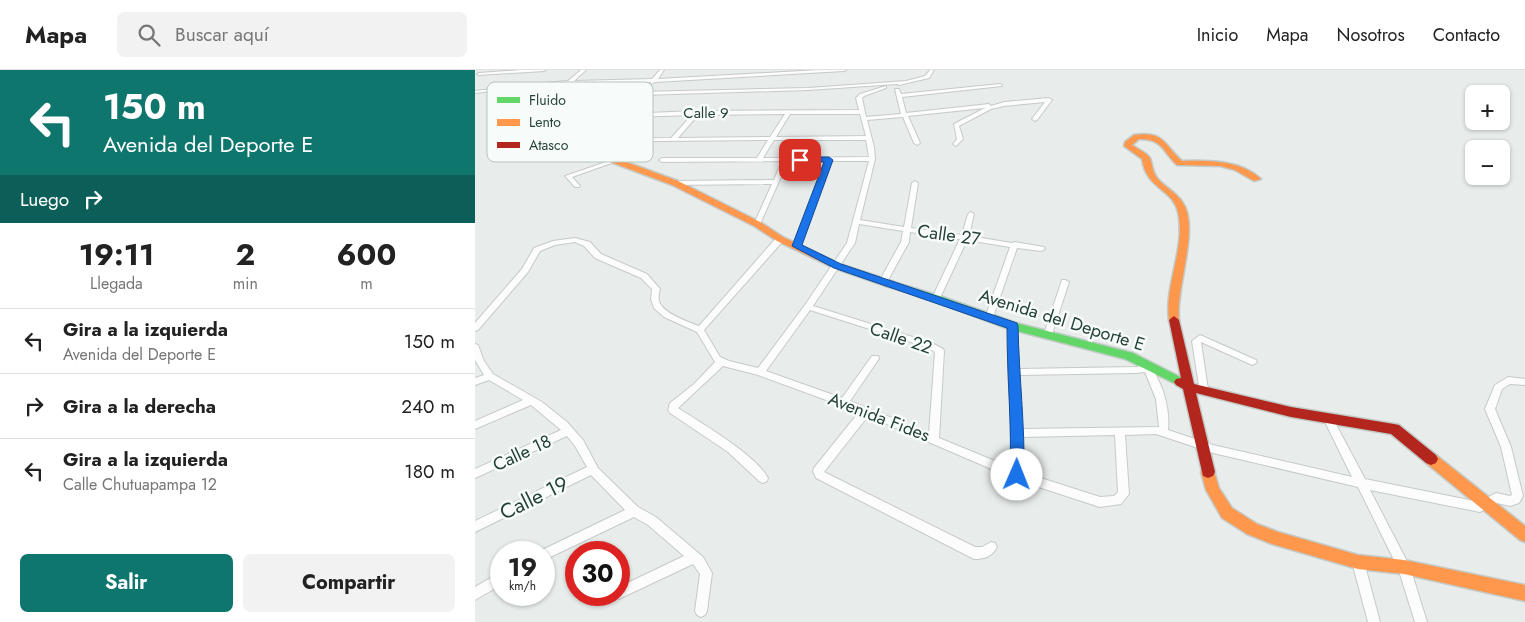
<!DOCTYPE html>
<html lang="es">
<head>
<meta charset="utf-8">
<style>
  :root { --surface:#fff; --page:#f2f2f2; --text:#222; --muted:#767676; --line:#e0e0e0; --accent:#0f766e }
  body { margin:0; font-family:Jost,sans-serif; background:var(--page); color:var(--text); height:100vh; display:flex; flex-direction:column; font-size:19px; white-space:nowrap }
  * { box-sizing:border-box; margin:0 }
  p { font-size:16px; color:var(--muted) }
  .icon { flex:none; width:28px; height:28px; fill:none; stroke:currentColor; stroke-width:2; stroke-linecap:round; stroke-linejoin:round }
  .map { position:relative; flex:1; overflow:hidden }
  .details { display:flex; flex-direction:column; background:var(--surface); width:475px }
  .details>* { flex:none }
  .hud { background:#0f766e; color:#fff; overflow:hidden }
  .tools { position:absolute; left:990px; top:15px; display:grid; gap:10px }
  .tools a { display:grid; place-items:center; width:45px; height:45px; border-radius:8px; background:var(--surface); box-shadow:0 1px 4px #0004; font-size:25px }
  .speed { position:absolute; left:15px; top:471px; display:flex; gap:10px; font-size:25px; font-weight:700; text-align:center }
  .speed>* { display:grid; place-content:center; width:65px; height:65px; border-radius:50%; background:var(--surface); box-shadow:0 1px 4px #0004; line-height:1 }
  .speed small { font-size:12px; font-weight:400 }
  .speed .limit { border:8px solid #d22; background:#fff; color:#111 }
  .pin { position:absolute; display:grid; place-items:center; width:42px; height:42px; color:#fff; margin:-21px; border-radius:10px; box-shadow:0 2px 8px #0006 }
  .me { position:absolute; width:55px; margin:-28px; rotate:1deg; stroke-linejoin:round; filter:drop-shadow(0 0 4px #0008) }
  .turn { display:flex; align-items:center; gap:18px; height:105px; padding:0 20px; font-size:22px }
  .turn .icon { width:65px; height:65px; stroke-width:2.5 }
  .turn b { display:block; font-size:35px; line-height:42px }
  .then { display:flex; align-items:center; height:48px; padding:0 20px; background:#0003; gap:10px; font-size:19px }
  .eta { display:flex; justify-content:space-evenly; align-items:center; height:85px; text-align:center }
  .eta b { font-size:30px; font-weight:700; line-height:35px }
  .action { display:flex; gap:10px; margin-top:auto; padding:10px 20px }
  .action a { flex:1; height:58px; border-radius:8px; background:var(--accent); color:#fff; font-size:20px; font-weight:700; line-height:58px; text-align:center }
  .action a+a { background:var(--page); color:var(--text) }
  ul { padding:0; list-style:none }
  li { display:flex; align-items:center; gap:15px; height:65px; padding:0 20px; border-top:1px solid var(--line) }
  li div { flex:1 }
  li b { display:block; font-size:19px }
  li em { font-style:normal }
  header { display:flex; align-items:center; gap:30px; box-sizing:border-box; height:70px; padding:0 25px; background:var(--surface); border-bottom:1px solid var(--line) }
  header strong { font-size:24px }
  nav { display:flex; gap:28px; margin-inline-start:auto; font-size:18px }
  .search { width:350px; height:45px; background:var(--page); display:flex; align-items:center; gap:12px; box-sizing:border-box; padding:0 18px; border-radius:8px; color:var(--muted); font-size:19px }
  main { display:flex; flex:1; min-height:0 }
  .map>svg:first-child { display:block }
</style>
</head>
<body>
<header>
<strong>Mapa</strong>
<div class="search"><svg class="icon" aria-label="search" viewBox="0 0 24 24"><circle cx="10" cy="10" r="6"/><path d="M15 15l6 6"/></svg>Buscar aquí</div>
<nav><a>Inicio</a><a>Mapa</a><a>Nosotros</a><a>Contacto</a></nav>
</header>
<main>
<section class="details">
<div class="hud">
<div class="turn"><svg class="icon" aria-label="left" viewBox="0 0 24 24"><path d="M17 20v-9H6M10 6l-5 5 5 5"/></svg><div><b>150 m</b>Avenida del Deporte E</div></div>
<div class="then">Luego<svg class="icon" aria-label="right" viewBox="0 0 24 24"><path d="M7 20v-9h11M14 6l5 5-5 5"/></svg></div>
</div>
<div class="eta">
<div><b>19:11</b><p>Llegada</p></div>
<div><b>2</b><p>min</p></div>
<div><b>600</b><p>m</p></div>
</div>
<ul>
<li><svg class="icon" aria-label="left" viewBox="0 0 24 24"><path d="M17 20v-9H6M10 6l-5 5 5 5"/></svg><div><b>Gira a la izquierda</b><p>Avenida del Deporte E</p></div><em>150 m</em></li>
<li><svg class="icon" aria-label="right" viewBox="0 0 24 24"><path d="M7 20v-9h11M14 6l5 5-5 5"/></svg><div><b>Gira a la derecha</b></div><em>240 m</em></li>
<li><svg class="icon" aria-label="left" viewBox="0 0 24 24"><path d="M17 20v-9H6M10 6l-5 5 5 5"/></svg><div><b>Gira a la izquierda</b><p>Calle Chutuapampa 12</p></div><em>180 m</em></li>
</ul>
<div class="action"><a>Salir</a><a>Compartir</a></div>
</section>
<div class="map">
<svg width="1050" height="552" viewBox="0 0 1050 552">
  <rect width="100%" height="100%" fill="#e8edeb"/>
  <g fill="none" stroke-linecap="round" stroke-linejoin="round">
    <defs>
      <g id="street">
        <path d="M46,0H71L69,1L4,5L2,4L4,3Z"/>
        <path d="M106,0H111L99,11L177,9L185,0H189L183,9L344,0H371L369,1L180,12L177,14L175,12L79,14L0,23V21L79,12L93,11Z"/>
        <path d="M455,0H459L454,8L424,15L422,14L333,20L35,29L32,27L35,25L333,18L431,11L450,6Z"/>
        <path d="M525,14L527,15V16L427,27L431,43L514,34L516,36L529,32L574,28L577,30L562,50L560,51L557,49L570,32L529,36L516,39L484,56L488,69L481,76L478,74L482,69L479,54L510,38L433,46L445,73L442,75L439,73L428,47L392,50L399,77L400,89L385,150L429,157L437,113L440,111L443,113L436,158L487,165L493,144L496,142L499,144L494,166L537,173L540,172L569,177L570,179L566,181L542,178L517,250L514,251L510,248L535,177L492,170L465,228L461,231L457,228L485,169L435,162L434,172L412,212L408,214L404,212L426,172L428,161L384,154L380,173L338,236L457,273L468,279L469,281L464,368L537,398L536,349L533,302L534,256L538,253L542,256L544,299L661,297L678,294L681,295L683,297L678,300C689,318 695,340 693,360L738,375L877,407L849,350L851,347L854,346L857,347L890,409L1004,432L1021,423L1035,426L1037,425L1026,377L1010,339L1020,315L1033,307L1050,309V315L1035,314L1027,319L1020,339L1036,377L1048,426L1044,433L1035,436L1022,433L1005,442L895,420L935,497L952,552H940L923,498L883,417L738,383L681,364L650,365L654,424L646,434L625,437L542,410L393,346L349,402L500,477H507L516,472L520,473L522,477C517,487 509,489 499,489L341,408L338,401L339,398L384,342L283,305L248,296L203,338C226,353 281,385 293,408L292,411L288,413L284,411L253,382L195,343L193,340L195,333L219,314L240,292L222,262L189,247L179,238L176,229L177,219L166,208L120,188L109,176L100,172L80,175L65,181L53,202L3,260L0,261V253L47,199L59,178L78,171L100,168L115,172L126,184L172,204L185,219C184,223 183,227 184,231C187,243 213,252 224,256L302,167H305L309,169L308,171L229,260L245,287L254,291L283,298L330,235L372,173L394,91H357L326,176L322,178L318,176L351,91H313L285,154L282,156L279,154L297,114L200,115L197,113L200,111L299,110L307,91L187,92L184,90L187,88H282L293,70L84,72L82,71V69L196,68L217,45L74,50L72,49V47L222,41L384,40L381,28L385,24L411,16V18L389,26L387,28L391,47L426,44L420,19H424L426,24ZM310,44L295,67L203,68L223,45ZM315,44H385L391,66L301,67ZM299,70H391L394,87L288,88ZM335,240L451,277L460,282L454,363L375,331L403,290L404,288L403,286H397L367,328L291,301ZM670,302L681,329L684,357L546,359L544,305L661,303ZM640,365L643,422L639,426L625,427L547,402V367Z"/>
        <path d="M140,89L145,90L97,107L105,116L104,117H100L90,106Z"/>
        <path d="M587,210H590L594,212L577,264L573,267L569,264Z"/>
        <path d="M725,265L781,290L782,292L778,295L775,294L726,272L733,320L731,322H725L717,271Z"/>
        <path d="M0,274L3,275L9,291L18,304L67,332L92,352L108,370L123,398L163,437L181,447L228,487L237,503L232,541L230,545L226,547L222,545L220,541L225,504L218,494L148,527L144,529L140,527L139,525H144V517L209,486L173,455L159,447L69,490V482H64L65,481L150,440L116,405L0,462V451L112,397L100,376L92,366L0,408V399L86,360L56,335L0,359V351L48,330L14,310L0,315V308L9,305L0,290Z"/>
        <path d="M883,486L887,488L889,492L905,552H893L877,492L879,488Z"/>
        <path d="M26,502V515L0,530V517Z"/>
      </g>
      <path id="fast" d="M415,211L465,226L541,253L658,283L709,309L711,312L709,315L705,316L650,289L534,259L457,230L411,216L410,214L411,212Z"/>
      <g id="slow">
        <path d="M659,65C690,61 688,74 707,91C733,90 766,90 786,109L779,111L760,100L745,96L702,95C687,81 688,69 664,69L657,75C661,78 672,83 675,88C678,96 677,102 683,109C691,118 702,123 708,133C725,158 700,220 704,250L699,254L694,250C689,215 711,178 703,142C698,119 671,119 667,89L649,76L650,72Z"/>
        <path d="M99,68H105V75L203,111L285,152L308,167L365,194L419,212L420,214L415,217L411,216L359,198L302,171L279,156L197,115L98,78Z"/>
        <path d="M956,383L961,385L1050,456V472L1045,470L951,393L949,389L951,385Z"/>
        <path d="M733,396L738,398L744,418L757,438L782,454L803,462L883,485L929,490L1050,515V531L929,504L883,499L797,474L772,464L747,448L731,420L726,402L728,398Z"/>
      </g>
      <path id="jam" d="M699,246L704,250L719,314L816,337L919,354L924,355L961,385L963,389L961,393L956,395L951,393L916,364L816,347L721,323L740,402L738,406L733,408L728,406L708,319L701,315L699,312L701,309L706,308L694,250Z"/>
    </defs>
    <use href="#street" stroke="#c5cac8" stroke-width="2"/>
    <use href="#fast" stroke="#c3cbc8" stroke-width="3"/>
    <use href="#slow" stroke="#c3cbc8" stroke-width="3"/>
    <use href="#jam" stroke="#c3cbc8" stroke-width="3"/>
    <use href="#street" fill="#fcfcfc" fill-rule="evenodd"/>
    <use href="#fast" fill="#63d668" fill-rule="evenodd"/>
    <use href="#slow" fill="#ff974d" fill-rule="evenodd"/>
    <use href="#jam" fill="#b3261e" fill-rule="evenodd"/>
  </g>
  <path fill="#1a73e8" stroke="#114b97" d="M354,87L358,90L327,175L366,194L542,253L543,256C544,306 550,355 549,405L547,409L542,411L537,409L535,405C537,356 532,307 532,258L359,198L317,176L349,92H325L321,90L325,87Z"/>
  <g text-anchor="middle" stroke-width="5" stroke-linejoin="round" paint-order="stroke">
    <g font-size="15" fill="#24423a" stroke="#f7fbf9">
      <text x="231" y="48">Calle 9</text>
    </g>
    <g font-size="18" fill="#24423a" stroke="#f7fbf9">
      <text transform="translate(474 165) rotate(8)" y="6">Calle 27</text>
      <text transform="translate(587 250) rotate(17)" y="6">Avenida del Deporte E</text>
      <text transform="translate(426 268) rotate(19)" y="6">Calle 22</text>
      <text transform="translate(404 347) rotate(21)" y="6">Avenida Fides</text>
      <text transform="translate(47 383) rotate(-25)" y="6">Calle 18</text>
    </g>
    <g font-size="21" fill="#24423a" stroke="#f7fbf9">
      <text transform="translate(59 428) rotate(-26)" y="7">Calle 19</text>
    </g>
  </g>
  <rect x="12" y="12" width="166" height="80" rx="8" fill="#f7fbf9" stroke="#b8c4c0" stroke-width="1"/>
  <rect x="22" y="27" width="23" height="6" fill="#63d668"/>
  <rect x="22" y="49" width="23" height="7" fill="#ff974d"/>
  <rect x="22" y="72" width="23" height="6" fill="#b3261e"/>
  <g font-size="14" fill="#24423a">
    <text x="54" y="35">Fluido</text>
    <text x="54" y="57">Lento</text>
    <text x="54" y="80">Atasco</text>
  </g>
</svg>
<div class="tools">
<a>+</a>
<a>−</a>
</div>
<div class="speed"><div>19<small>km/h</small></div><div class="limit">30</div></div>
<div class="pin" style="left:325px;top:90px;background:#d93025"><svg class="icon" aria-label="arrive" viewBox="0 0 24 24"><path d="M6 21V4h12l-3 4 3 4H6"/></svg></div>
<svg class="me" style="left:542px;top:405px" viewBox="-20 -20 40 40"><circle r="19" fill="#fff"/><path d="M0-13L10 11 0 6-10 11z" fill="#1a73e8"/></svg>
</div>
</main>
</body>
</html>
